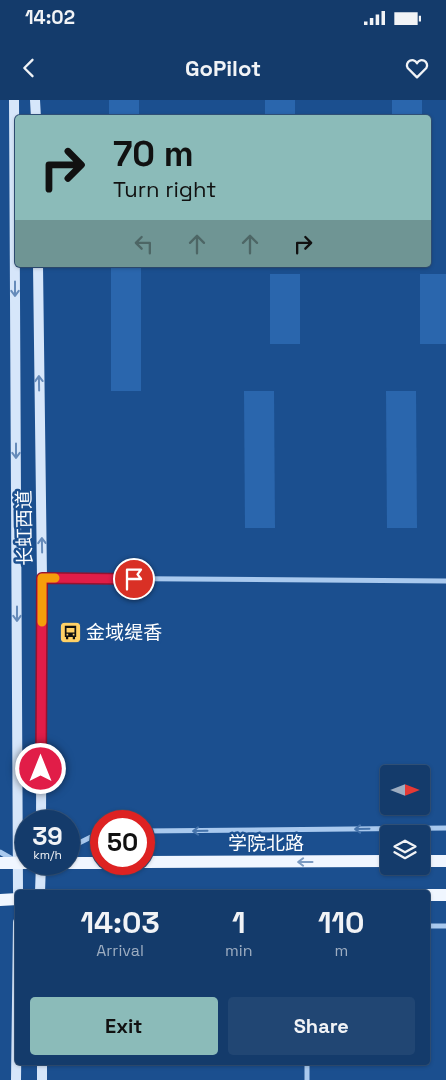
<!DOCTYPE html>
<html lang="en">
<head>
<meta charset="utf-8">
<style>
  :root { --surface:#143b6b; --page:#214673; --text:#f1f3f6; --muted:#9dadc1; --line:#33557e; --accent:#8bbbb9 }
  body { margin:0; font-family:"Space Grotesk","Noto Sans SC",sans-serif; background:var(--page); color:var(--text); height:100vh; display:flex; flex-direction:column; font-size:19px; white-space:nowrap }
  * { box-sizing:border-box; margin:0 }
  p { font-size:16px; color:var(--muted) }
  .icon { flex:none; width:28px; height:28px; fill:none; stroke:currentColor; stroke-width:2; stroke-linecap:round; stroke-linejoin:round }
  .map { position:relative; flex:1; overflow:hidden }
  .panel { position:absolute; left:15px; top:790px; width:415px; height:175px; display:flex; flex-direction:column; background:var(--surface); border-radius:5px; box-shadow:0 1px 4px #0004,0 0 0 1px var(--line) }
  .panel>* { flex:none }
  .top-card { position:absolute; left:15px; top:15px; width:416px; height:152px; border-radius:5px; box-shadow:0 1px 4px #0004,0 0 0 1px var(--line); background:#8bbbb9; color:#111; overflow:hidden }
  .needle { width:32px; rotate:90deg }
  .fabs { position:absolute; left:380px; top:665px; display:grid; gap:10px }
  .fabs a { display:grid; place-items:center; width:50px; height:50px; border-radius:5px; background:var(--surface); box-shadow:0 1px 4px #0004,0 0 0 1px var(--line); font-size:25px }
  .speed { position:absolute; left:15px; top:710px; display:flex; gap:10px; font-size:25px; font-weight:700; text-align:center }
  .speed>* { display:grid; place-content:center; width:65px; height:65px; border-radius:50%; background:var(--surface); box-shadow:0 1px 4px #0004,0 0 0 1px var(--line); line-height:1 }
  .speed small { font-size:12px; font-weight:400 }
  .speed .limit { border:8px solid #d22; background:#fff; color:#111 }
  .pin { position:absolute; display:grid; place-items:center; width:42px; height:42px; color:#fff; margin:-21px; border:2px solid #fff; border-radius:50%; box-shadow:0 1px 5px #0007 }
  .me { position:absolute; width:55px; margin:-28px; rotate:0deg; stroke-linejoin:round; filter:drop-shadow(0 0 4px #0008) }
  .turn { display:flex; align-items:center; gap:18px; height:105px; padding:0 15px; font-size:22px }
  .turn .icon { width:65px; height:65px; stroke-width:2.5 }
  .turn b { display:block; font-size:35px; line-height:42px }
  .lanes { display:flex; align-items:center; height:48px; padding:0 15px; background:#0003; justify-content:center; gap:25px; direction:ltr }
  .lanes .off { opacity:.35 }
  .eta { display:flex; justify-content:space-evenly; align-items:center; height:85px; text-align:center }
  .eta b { font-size:30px; font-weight:700; line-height:35px }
  .action { display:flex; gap:10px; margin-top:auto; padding:10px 15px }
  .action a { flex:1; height:58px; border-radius:5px; background:var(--accent); color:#111; font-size:20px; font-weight:700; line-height:58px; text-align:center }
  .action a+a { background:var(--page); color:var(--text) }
  .status { display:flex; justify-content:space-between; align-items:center; height:35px; padding:0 25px; background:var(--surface); direction:ltr }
  .status svg { height:14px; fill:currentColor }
  header { display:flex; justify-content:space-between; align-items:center; height:65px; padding:0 15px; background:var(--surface); font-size:22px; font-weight:700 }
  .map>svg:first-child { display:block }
</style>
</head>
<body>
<div class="status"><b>14:02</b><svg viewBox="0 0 49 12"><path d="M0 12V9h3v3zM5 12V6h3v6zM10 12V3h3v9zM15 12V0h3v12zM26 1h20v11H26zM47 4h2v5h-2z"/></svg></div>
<header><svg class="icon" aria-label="back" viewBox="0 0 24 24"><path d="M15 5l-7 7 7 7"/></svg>GoPilot<svg class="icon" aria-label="heart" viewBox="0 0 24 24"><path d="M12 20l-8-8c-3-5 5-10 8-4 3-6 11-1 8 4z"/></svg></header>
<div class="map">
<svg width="446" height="980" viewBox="0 0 446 980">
  <rect width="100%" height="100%" fill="#1b4f8f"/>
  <g fill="#2a66ad">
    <rect x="109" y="0" width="30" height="18"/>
    <rect x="265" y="0" width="30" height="18"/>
    <rect x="392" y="0" width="30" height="18"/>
    <rect x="111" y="165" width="30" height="126"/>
    <rect x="270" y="174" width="30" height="70"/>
    <rect x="420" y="174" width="26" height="70"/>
    <path d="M244,291H274L275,428H245Z"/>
    <path d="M386,291H416L417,428H387Z"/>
  </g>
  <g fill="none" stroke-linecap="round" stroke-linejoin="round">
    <g stroke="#a9c9ee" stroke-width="5">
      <path d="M42,478L446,481"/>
      <path d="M144,731L446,728"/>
      <path d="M69,748L101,732"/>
      <path d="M0,752L14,760"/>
      <path d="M428,826H446"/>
      <path d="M307,980V962"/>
    </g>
    <g stroke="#d6e6fa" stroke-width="10">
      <path d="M14,0L18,792"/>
      <path d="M35,0L36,18"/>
      <path d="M38,165L42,478L41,721"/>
      <path d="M40,792L41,764"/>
      <path d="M42,962V980"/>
      <path d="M16,980L18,822"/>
    </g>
    <g stroke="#f0f6ff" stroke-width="12">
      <path d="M421,761H446"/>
      <path d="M144,762L389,761"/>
      <path d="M0,763H26"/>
      <path d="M69,763H101"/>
      <path d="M428,795H446"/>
      <path d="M0,800L18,799"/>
    </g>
  </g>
  <defs><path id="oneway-shaft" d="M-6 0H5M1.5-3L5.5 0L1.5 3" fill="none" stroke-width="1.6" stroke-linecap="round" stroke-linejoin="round" transform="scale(1.25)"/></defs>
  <g stroke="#668bba">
    <use href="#oneway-shaft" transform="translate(15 189) rotate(90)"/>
    <use href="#oneway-shaft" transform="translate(39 283) rotate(-91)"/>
    <use href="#oneway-shaft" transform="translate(16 351) rotate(90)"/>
    <use href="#oneway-shaft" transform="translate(42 445) rotate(-91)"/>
    <use href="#oneway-shaft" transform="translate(17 514) rotate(90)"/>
  </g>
  <g stroke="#4674ac">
    <use href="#oneway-shaft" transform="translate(362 729) rotate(179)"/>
    <use href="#oneway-shaft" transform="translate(200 731) rotate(179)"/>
  </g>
  <use stroke="#7b9ac1" href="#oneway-shaft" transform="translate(305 762) rotate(180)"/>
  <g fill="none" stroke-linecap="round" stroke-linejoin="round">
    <defs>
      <path id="route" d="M41,669L42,478L134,479"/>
    </defs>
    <use href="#route" stroke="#92132f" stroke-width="12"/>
    <use href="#route" stroke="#e11d48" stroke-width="9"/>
    <path stroke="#f59e0b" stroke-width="9" d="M42,522V478H55"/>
  </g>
  <defs>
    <symbol id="bus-square" viewBox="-11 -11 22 22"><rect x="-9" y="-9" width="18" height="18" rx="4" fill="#ffd166" stroke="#1b4f8f"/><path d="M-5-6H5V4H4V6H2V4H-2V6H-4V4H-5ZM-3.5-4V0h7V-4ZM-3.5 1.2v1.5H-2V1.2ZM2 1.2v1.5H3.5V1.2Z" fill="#111"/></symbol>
  </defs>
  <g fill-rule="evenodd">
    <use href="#bus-square" x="58" y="520" width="25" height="25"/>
  </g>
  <g text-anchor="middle" stroke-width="5" stroke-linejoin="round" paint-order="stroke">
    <g font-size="19" fill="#fff" stroke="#1b4f8f">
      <text transform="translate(24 428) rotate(-91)" y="7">长虹西道</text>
      <text x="266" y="750">学院北路</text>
    </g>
    <g font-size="19" fill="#fff" stroke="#1b4f8f" text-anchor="start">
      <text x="86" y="539">金域缇香</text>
    </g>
  </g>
</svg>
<div class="fabs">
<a><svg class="needle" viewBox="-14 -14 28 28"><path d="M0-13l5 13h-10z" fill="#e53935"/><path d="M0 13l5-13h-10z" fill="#9dadc1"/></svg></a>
<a><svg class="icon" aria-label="layers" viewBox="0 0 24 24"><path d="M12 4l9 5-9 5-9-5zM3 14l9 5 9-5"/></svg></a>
</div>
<div class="speed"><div>39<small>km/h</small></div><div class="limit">50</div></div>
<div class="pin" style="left:134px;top:479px;background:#d93025"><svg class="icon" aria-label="arrive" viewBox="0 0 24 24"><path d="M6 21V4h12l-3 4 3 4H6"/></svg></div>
<svg class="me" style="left:41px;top:669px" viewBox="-20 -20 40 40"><circle r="17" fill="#e11d48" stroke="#fff" stroke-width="3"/><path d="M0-11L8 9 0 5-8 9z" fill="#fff"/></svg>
<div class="top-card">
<div class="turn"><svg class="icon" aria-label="right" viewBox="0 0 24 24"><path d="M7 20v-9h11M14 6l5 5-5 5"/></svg><div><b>70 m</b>Turn right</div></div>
<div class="lanes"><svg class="icon off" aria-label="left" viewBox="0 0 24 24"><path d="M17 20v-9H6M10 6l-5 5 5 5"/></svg><svg class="icon off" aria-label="ahead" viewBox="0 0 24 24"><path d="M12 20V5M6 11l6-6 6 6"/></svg><svg class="icon off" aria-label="ahead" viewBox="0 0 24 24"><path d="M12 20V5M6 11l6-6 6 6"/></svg><svg class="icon" aria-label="right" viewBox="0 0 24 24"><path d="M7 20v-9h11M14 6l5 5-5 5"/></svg></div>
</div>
<section class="panel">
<div class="eta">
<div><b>14:03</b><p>Arrival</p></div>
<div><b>1</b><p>min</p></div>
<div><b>110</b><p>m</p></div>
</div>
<div class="action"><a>Exit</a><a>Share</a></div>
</section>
</div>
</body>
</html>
